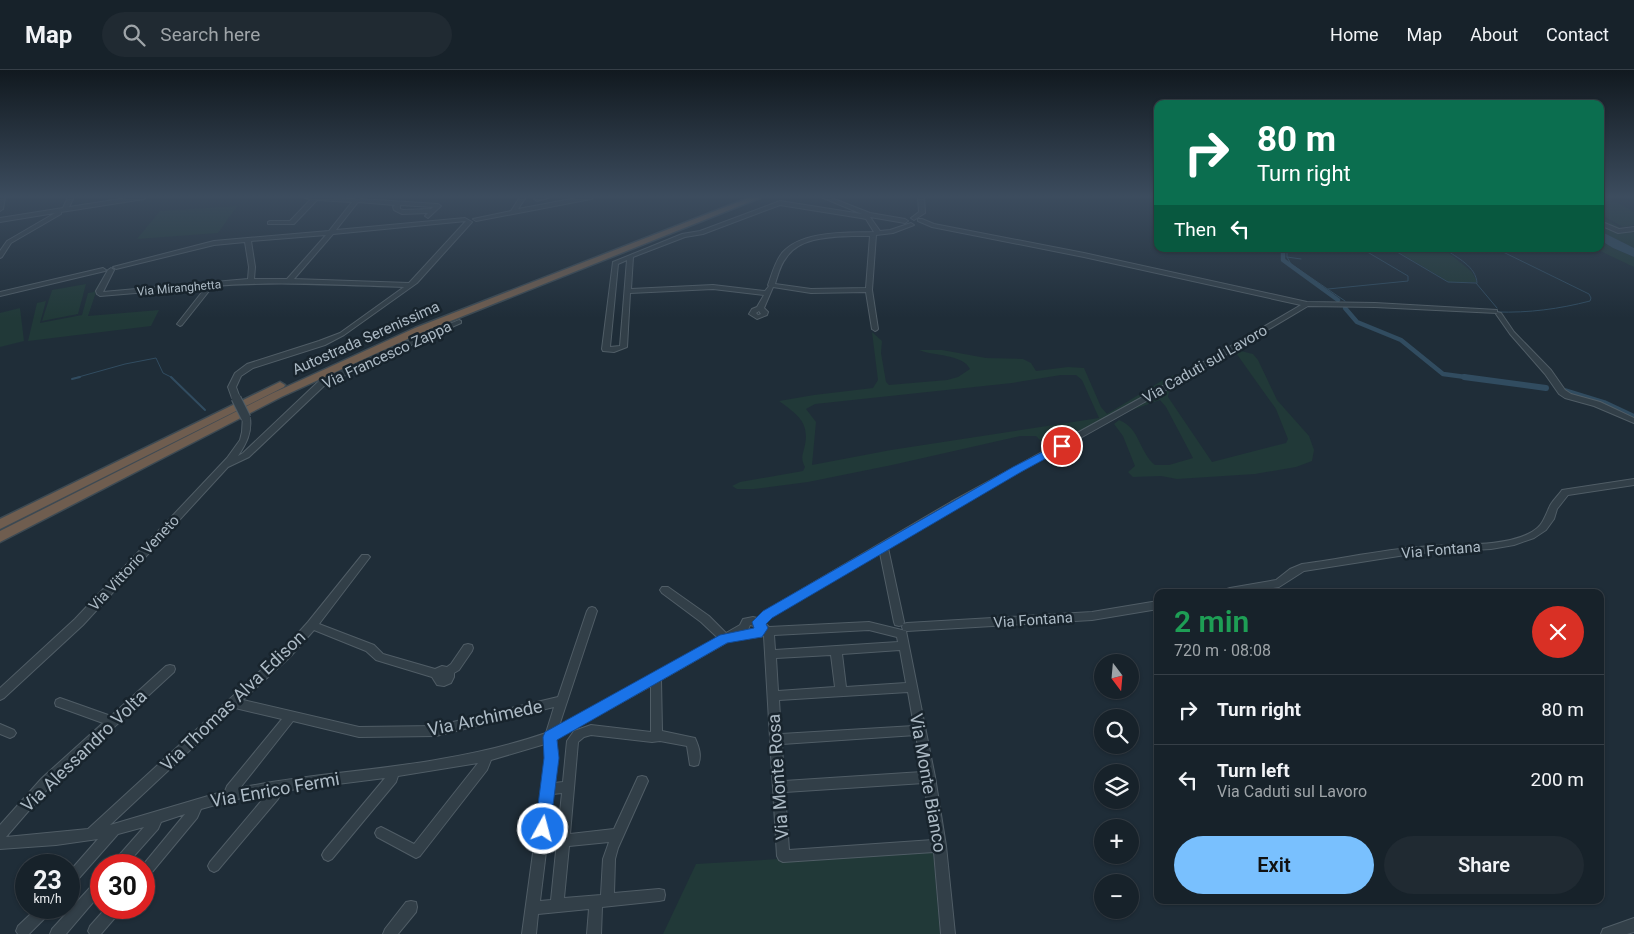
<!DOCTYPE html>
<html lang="en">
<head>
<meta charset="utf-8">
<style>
  :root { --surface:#17222a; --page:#202a32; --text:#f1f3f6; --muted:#9ea4a8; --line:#363f47; --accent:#79c0fe }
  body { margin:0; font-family:Roboto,sans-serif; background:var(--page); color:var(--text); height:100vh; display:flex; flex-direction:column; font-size:19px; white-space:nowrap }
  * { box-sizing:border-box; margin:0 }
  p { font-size:16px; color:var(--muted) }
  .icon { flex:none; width:28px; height:28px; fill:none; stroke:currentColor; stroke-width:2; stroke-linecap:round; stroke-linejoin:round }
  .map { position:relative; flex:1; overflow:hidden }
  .sheet { position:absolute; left:1154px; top:519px; width:450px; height:315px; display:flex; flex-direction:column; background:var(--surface); border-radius:10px; box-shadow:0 1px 4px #0004,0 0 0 1px var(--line) }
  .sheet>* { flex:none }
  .top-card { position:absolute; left:1154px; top:30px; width:450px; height:152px; border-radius:10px; box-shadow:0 1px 4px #0004,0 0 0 1px var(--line); background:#0b6e4f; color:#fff; overflow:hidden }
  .needle { width:32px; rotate:164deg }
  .controls { position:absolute; left:1094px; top:584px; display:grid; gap:10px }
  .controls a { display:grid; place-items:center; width:45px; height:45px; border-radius:50%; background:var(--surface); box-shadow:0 1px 4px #0004,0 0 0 1px var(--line); font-size:25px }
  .speed { position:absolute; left:15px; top:784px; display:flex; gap:10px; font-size:25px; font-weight:700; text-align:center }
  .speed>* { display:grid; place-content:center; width:65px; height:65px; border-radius:50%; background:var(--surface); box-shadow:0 1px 4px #0004,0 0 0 1px var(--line); line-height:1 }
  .speed small { font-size:12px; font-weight:400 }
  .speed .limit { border:8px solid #d22; background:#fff; color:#111 }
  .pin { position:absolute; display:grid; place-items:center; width:42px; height:42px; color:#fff; margin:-21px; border:2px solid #fff; border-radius:50%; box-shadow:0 1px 5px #0007 }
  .me { position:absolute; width:55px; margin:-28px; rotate:7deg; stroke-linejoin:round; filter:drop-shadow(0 0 4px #0008) }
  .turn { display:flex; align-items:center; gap:18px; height:105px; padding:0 20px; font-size:22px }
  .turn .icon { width:65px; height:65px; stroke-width:2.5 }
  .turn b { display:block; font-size:35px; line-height:42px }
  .then { display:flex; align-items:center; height:48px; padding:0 20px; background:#0003; gap:10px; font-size:19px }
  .round { display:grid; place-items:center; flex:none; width:52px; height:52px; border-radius:26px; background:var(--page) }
  .summary { display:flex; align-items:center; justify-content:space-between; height:85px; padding:0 20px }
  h1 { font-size:30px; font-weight:600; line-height:38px; color:#1e9e55 }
  .cta { display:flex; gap:10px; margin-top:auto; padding:10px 20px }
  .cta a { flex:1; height:58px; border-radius:30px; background:var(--accent); color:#111; font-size:20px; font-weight:600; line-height:58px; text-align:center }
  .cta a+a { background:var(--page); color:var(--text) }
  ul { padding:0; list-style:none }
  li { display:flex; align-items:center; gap:15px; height:70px; padding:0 20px; border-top:1px solid var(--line) }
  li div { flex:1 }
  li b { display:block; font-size:19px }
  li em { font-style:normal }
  header { display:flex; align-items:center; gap:30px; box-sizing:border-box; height:70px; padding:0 25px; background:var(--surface); border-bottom:1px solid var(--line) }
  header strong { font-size:24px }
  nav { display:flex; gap:28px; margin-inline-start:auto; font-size:18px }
  .search { width:350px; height:45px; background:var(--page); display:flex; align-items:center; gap:12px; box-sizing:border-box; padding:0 18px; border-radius:28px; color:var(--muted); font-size:19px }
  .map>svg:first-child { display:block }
</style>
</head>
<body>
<header>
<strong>Map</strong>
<div class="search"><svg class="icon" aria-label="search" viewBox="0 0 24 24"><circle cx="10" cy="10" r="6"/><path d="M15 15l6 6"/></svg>Search here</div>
<nav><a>Home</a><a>Map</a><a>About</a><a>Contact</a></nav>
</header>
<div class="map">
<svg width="1634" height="864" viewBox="0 0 1634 864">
  <rect width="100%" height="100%" fill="#1f2d38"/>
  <g fill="#213938" fill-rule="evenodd">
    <path d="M1600,127H1607L1634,142V155L1623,157L1600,144Z"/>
    <path d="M237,136L218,163L137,169L160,141Z"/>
    <path d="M1600,146L1623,159L1634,163V178L1600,161Z"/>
    <path d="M1600,170L1613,178L1634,187V197L1596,179H1600Z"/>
    <path d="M1393,179H1444L1472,202L1477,212H1449Z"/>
    <path d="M99,213L88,246L159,240L151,256L28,271L37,233L46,231L40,253L82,245L88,223L94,222Z"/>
    <path d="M86,214L78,244L42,251L52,220Z"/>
    <path d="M20,238L24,271L0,277V243Z"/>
    <path d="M872,262L882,271L881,283L886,312L889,315L947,310L958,307L970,299C963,284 933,286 919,280H942L986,288L1023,289L1031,293L1036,301L1068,297L1084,298L1101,337L1107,344L1168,307L1175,305L1188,310L1169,322L1168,327L1212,392L1286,373L1288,369L1276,339L1236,283L1241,281L1253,284L1258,290L1277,330L1309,366L1314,380L1312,391L1296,397L1255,404L1177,409L1161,406L1133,407L1128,402L1135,396L1123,366L1114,354L1119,350C1140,358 1139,382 1155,395H1169L1193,388L1166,337L1160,330L1109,348L1052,376L1042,379L1041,371L1036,366H1020L892,395L808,412L754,419H737L732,416L740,412L803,401L805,397C801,389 802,387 804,379C811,353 798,345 779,331L814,325L873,318L878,310ZM1061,305H1076L1082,310L1099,348L891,380L812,395L816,352L806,339L815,334L1012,313Z"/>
    <path d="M933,780L940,864H663L696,794Z"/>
  </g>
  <path fill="#314c60" d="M1600,161L1634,178V187L1613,178L1600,170Z"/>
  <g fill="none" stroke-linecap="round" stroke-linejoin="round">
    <g stroke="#314c60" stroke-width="1">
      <path d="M1287,179V187L1291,194L1345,231"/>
      <path d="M1392,179L1448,212L1476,213L1497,238"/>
      <path d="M1445,179C1457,188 1476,196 1477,213"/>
      <path d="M1497,179L1589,224L1591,228L1590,231C1559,239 1529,243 1497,242"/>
      <path d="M1287,187L1301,189"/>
      <path d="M1328,219L1408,211V206L1364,180"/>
      <path d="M75,308L125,294L156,288L163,303L173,308"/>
    </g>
    <g stroke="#314c60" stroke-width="2">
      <path d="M171,307L205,340"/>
      <path d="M72,309L80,307"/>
    </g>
    <g stroke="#314c60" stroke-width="4.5">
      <path d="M1283,179V190L1338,230"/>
      <path d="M1345,238L1357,252L1401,270L1443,304L1473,308"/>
    </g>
    <g stroke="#314c60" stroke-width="6">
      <path d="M1464,307L1546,318"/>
      <path d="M1565,321L1604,333L1634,347"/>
    </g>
    <defs>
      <g id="minor">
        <path d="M0,127H5L3,139L0,141Z"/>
        <path d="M68,127H74L69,137L133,127H147L144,129L61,142V144L11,173L2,187L0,188V181L7,171L55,143L0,152V148L63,138Z"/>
        <path d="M301,127L355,129L356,127H362L360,129L438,134L441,136L428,148L425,146L428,143L402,144L394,140L393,137L395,135L358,132L336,160L465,148L472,152L417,213L344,265L325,275L253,298L241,306L236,317L240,328L236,330L232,328L228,317L235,303L247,294L319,271L340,263L404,217C340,215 277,211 213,216L182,255L180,256L177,254L206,217L100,226L97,224L96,221L108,200L111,198L114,200L103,222L248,209L249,197L245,172L214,175L116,199L113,197L214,171L329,161L352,132L317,130L294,154H268V152L270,151H290L311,129ZM400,135L433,137L431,139L403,140L400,139ZM466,151L409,213L294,209L333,164ZM326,165L287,209H254L255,197L251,171Z"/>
        <path d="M520,127H526L518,139L582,127H594L591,129L476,151L473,149L511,141Z"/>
        <path d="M539,127H551L537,131L534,129Z"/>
        <path d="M821,127H829L870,143L905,149L908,151L905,153L870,147L880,161L890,160L911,153L914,155L893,163L876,165L872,220L878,259L877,260L875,261L872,259L866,222L811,223L773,217L764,238L768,242L767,245L757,249L749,244L752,239L757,237L764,225L713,219L630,223L627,277L614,282L603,281L602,279L613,192L682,164L700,161L780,131L862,144ZM780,135L861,148L866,149L874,162C847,163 802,160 782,183C775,192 772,204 768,215L769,216L765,221L713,215L631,219L633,187L685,167L703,164ZM852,166H870L866,218L811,219L775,214C778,205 780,195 786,188C799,167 831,167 852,166ZM627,190L620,276L610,277L618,194ZM759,241L761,244L758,245L756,243Z"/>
        <path d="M918,127H924L925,143L914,150L911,148L919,142Z"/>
        <path d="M918,149H922L934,154L1084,183L1307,232L1375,233L1497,240V242L1501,243L1514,262L1551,300L1565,320L1571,324L1600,332L1634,348V353L1594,336L1565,328L1559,324L1545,304L1510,264L1496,244L1497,243L1375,237L1308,236L1166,320L989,419L888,478L904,552L903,555L899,556L895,555L894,552L880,483L771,547L765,553L769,557L869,552L906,561L935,707L946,776L955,864H941L934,782L783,792L779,790L777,786L764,566L737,570L733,569L661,610L662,661L695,668C699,677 702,686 698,695L694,696L690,695L687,676L660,671L652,672L591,665L584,667L578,672L570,764L614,759L638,707L642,706L646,707L648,711L618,778L615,789L614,823L659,819L664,820L665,825L664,830L659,831L602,837L601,864H587L589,839L538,844L536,864H522L546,687L545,674L491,690L487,700L420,786L416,788L377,767L375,763L377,759L381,757L385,759L414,774L478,693L398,706L396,712L332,789L328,791L324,789L322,785L324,781L385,708L282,721L278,729L218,800L214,802L210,800L208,796L210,792L268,723L237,729L201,739L197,748L148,807L144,809V795H143L185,744L161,752L158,759L126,795H112L114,791L144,757L118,764L73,815L69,817V802L98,769L56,775L0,779V755L42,708L103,653L56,636L55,633L56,630L60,628L111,646L166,596L170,595L174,596L175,599L174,602L50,716L6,767L88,759L282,581L308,552L362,485H368L370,487L319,554L374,575L383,584L435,599L442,596L447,597L451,594L464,575L468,574L472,575L473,578L472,581L459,600L454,603V607L451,613L444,616L437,615L432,607L376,590L366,581L314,560L290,587L243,630L359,657L436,656L558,627L587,541L589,538L592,537L595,538L597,541L559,656L718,568L701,552L662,523L660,520L662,517H668L709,546L726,563L740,555L743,549L753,547L757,548L765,541L951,432L1161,317L1301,235L1084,187L932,157L918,151ZM750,555L754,556L756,559L748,560ZM869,560L897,567L898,572L775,580L774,565ZM900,580L906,613L846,617L842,584ZM831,585L835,617L778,621L776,588ZM651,616V662L591,655L574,661L567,671L563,712L554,713L558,687L556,669ZM908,622L914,656L781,664L779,630ZM554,637L546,663C511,675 477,683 441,689C375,701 306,704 240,718L293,651L359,667L436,666ZM235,638L282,649L227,716L225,721L110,755ZM916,665L922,702L784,711L782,674ZM924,713L933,770L789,780L785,722ZM562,723L551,830L540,831L553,724ZM609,772L603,789L601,825L564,828L569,776Z"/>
        <path d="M1600,151L1619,159L1634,157V161L1618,163L1600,155Z"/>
        <path d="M103,198L106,200L105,201L0,226V222Z"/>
        <path d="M459,250L461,251V253L372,292L325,315L249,387L228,397L83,555L4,628L0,630V618L75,549L227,388L240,370L242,362L243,346H246L250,348C252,363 246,374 238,386L243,383L319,311L366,288Z"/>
        <path d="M1634,409V415L1568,425L1557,439L1554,449L1546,460L1534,468L1514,475L1491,479L1418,483L1304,501L1279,517L1247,522H1225L1227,519L1230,518L1276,510L1290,499L1302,494C1341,489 1380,480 1419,477C1451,473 1499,478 1528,464C1542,457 1543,451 1549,438C1551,432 1558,426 1562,420Z"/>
        <path d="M1158,531V539L1092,550L907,561L903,560L902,557L903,554L907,553L1092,542Z"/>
        <path d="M0,654L14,660L16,663L14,666L10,668L0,664Z"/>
        <path d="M101,808V823L66,864H50L52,859L97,810Z"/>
        <path d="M411,831L416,832L417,837L416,842L398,864H383L385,859L406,832Z"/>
        <path d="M37,838H51L50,843L29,864H18L16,861L18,856Z"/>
        <path d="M106,838H120L119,843L101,864H90L88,861L90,856Z"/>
        <path d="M1634,848V862L1627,864H1601L1603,859Z"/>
      </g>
      <g id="highway">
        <path d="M751,127H762L423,262L281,327L0,472V461L273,323L415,258Z"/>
        <path d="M280,312L285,315L284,317L0,459V449Z"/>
      </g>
    </defs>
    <use href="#minor" stroke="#505d66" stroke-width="2"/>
    <use href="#highway" stroke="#3d4a53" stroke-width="3"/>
    <use href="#minor" fill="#323f48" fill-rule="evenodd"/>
    <use href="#highway" fill="#6f5d4f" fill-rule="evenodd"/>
    <defs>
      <path id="minor-bridge" d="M236,328L246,348"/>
    </defs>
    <use href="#minor-bridge" stroke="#505d66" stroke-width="11" stroke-linecap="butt"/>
    <use href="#minor-bridge" stroke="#323f48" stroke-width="9"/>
  </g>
  <linearGradient id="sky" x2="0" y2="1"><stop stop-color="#11191f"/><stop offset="0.51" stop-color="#3c4c5e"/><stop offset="1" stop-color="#3c4c5e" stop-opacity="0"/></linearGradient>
  <rect width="1634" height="248" fill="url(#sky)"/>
  <path fill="#1a73e8" stroke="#114b97" d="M1062,372L1065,373L1067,376L1065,378L1021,402L772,548L766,554L768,558L762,567L727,573L557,670L559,688L550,759L548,764L543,767L537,764L535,759L544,688L543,667L545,662L720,565L754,558L752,552L763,541L1013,397Z"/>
  <g text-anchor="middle" stroke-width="5" stroke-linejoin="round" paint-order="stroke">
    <g font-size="12" fill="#acbac5" stroke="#18242d">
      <text transform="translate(179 218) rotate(-5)" y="4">Via Miranghetta</text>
    </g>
    <g font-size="15" fill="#acbac5" stroke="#18242d">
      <text transform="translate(366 268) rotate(-24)" y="5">Autostrada Serenissima</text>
      <text transform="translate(387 285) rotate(-25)" y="5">Via Francesco Zappa</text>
      <text transform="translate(1205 294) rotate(-30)" y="5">Via Caduti sul Lavoro</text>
      <text transform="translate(1441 480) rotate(-5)" y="5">Via Fontana</text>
      <text transform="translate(134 493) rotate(-47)" y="5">Via Vittorio Veneto</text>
      <text transform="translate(1033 550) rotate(-4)" y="5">Via Fontana</text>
    </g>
    <g font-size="18" fill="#acbac5" stroke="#18242d">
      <text transform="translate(233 631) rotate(-44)" y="6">Via Thomas Alva Edison</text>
      <text transform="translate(485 648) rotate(-12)" y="6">Via Archimede</text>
      <text transform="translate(84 681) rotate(-44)" y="6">Via Alessandro Volta</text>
      <text transform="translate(778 707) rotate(-94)" y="6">Via Monte Rosa</text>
      <text transform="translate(928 713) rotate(80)" y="6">Via Monte Bianco</text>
      <text transform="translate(275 720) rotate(-10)" y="6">Via Enrico Fermi</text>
    </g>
  </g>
</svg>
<div class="controls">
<a><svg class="needle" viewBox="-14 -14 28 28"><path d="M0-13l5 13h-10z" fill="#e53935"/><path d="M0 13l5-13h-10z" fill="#9ea4a8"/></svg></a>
<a><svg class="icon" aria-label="search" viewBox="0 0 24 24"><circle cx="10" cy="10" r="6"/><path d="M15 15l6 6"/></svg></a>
<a><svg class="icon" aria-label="layers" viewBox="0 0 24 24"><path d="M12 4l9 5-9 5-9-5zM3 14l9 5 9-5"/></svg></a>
<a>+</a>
<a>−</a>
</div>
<div class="speed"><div>23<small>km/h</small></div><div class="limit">30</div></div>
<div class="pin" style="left:1062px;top:376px;background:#d93025"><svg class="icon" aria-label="arrive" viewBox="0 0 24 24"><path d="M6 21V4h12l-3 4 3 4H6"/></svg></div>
<svg class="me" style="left:543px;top:759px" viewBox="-20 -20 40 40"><circle r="17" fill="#1a73e8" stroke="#fff" stroke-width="3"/><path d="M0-11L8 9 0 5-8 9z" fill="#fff"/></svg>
<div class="top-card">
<div class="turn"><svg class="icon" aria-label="right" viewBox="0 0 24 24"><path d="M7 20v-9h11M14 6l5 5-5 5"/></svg><div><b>80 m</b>Turn right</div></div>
<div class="then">Then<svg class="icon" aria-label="left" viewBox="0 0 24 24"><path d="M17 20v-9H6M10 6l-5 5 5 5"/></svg></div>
</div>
<section class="sheet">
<div class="summary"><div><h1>2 min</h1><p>720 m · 08:08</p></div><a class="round" style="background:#d93025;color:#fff"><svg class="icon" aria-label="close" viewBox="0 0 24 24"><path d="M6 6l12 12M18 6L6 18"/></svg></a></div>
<ul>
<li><svg class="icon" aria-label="right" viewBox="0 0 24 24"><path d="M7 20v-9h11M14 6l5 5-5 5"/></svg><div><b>Turn right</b></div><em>80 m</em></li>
<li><svg class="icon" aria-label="left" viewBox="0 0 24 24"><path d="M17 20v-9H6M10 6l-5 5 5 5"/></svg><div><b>Turn left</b><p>Via Caduti sul Lavoro</p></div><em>200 m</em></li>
</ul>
<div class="cta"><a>Exit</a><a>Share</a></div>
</section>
</div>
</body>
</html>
